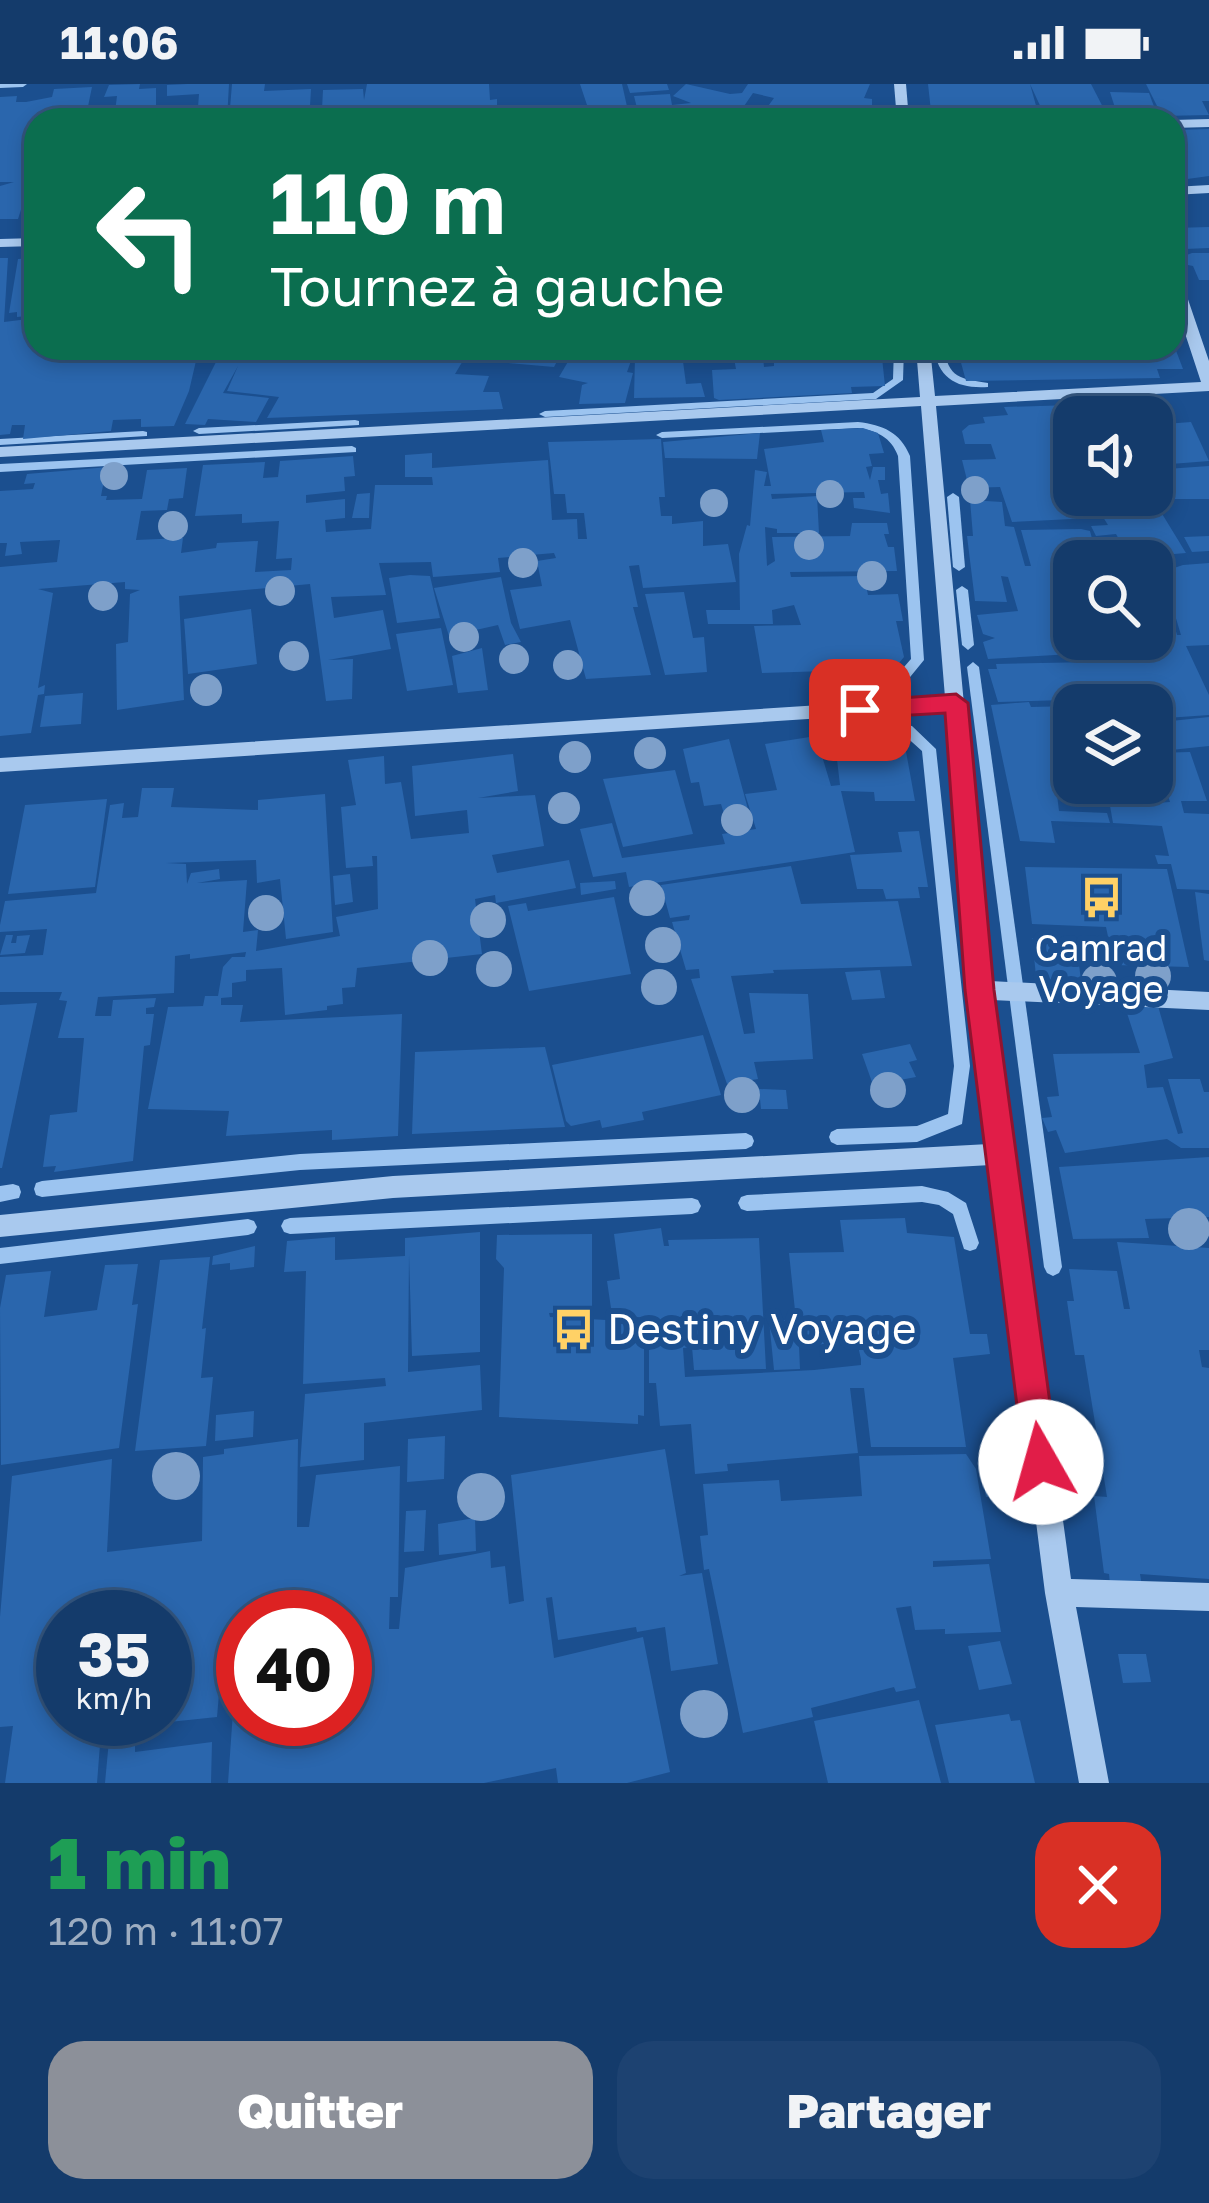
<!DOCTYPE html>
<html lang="fr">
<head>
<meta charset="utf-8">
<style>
  :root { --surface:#143b6b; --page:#1d4271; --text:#f1f3f6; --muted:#9dadc1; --line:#33557e; --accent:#8c9099 }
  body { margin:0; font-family:"Golos Text",sans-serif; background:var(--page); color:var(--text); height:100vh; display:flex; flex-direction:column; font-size:45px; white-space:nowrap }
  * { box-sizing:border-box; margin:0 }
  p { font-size:39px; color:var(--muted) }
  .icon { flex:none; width:66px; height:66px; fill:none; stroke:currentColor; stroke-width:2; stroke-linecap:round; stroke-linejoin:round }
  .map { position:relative; height:1699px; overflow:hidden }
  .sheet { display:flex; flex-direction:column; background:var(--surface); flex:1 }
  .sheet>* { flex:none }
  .banner { position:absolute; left:24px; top:24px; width:1161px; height:252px; border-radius:36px; box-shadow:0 6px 18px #0003,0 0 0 3px var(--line); background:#0b6e4f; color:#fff; overflow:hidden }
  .fabs { position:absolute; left:1053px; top:312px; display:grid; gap:24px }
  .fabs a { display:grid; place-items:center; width:120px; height:120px; border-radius:24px; background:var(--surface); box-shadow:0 6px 18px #0003,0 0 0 3px var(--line); font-size:60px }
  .speed { position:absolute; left:36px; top:1506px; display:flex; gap:24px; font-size:60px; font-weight:700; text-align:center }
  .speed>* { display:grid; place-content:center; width:156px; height:156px; border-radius:50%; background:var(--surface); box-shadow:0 6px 18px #0003,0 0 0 3px var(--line); line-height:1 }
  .speed small { font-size:30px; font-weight:400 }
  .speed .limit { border:18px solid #d22; background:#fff; color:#111 }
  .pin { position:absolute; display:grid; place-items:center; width:102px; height:102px; color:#fff; margin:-51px; border-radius:24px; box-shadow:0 6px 18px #0006 }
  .me { position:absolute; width:132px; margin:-66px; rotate:353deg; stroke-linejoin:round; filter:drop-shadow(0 0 9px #0008) }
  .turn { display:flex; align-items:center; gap:42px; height:252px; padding:0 48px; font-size:54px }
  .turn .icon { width:156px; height:156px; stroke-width:2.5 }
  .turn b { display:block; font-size:84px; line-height:102px }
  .round { display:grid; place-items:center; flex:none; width:126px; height:126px; border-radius:36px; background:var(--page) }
  .summary { display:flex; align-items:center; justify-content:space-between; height:204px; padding:0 48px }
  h1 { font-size:72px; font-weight:800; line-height:90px; color:#1e9e55 }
  .primary-button { display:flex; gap:24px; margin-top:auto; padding:24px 48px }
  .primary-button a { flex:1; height:138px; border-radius:36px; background:var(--accent); color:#fff; font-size:48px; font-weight:800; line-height:138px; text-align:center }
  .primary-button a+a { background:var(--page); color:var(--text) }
  .status { display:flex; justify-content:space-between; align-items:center; height:84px; padding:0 60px; background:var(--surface); direction:ltr }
  .status svg { height:33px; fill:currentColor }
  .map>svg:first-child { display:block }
</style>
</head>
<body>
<div class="status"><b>11:06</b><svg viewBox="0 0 49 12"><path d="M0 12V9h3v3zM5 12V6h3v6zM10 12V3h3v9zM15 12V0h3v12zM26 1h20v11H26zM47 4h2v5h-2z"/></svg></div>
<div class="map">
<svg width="1209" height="1699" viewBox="0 0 1209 1699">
  <rect width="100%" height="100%" fill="#1b4f8f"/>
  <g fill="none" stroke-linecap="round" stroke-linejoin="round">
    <g fill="#9cc4f0" fill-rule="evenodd">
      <path d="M0,0H27L23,3L0,4Z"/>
      <path d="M894,264H904L903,296L876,315L545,333L539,330L545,327L873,309L893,295Z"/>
      <path d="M934,264H944C948,294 961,295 988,299V303C958,305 938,295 934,264Z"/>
      <path d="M355,336L359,337V341L199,350L193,347L199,344Z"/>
      <path d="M858,338C883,341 900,348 910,372L924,576L906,598L858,606L853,604L851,601L853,598L897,591L911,575L898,372C891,353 877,347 858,344L662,354L656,351L662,348Z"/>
      <path d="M143,347L147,348V352L0,361V355Z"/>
      <path d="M352,362L356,364V368L0,388V380Z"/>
      <path d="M953,409L959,413L965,483L959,487L953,483L947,413Z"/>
      <path d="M962,502L968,506L974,561L968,566L962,561L956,506Z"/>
      <path d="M973,578L979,583L1062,1183L1059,1189L1053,1192L1047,1189L1044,1183L967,583Z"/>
      <path d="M864,634L912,642L936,665L970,982L962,1040L917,1058L837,1061L831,1058L829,1053L831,1048L837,1045L917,1042L948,1030L954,982L922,667L903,650L859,643L857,639L859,635Z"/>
      <path d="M746,1049L752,1052L754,1057L752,1062L746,1065L300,1086L42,1113L36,1111L34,1105L36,1099L42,1097L300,1070Z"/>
      <path d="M13,1100L19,1102L21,1108L19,1114L0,1118V1102Z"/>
      <path d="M922,1102L948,1108L966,1119L979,1159L976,1165L970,1167L964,1165L953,1130L939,1121L922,1118L747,1127L741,1125L738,1119L741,1113L747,1111Z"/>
      <path d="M692,1114L698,1116L701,1122L698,1128L692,1130L290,1150L284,1148L281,1142L284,1136L290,1134Z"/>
      <path d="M248,1135L254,1137L257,1143L254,1149L248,1151L0,1180V1164Z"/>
    </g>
  </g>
  <g fill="#2a66ad" fill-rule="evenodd">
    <path d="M140,0L139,5L156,4V24L137,25L135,36H89L90,29L115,28L117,12L104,13L109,1Z"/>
    <path d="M187,0H229L227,36H197L199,10L167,12V1Z"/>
    <path d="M232,0H265L264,7L311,5L310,22L316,25H322L323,6L363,5L364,16L367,0H489L490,16L497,15V24L519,23L521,36L377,34L376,23H363L334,24V33L317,36H288L289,30L229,36Z"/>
    <path d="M580,0H622L630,36H592Z"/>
    <path d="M627,0H667L669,6L630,9Z"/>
    <path d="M686,0L730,10L742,9L748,0H870L864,14L872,15V36H640L634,12L670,10L672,21L691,19L673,12ZM753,9L774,14L766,25L740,28Z"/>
    <path d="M928,0H1091L1106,29L1043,28L1030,0L1040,36H1022L1021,28L995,29L996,36H932Z"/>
    <path d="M1146,0H1209V17H1202L1209,31L1162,32Z"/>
    <path d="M92,3L86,32L36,36V107H27L18,135H0V102L14,98H0V13L17,12L16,18H26L52,13L54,5Z"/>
    <path d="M1110,8L1149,9L1156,28L1116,27Z"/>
    <path d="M1209,45V92L1173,97V46Z"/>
    <path d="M1209,143V164L1185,165L1174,144Z"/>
    <path d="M1192,169H1209V196H1199L1193,182L1188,181L1184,172Z"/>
    <path d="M0,174H8L4,238L36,234V264H199L189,307L174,342L141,343V335L113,336L111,347L23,355L25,341H12L10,350L0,351Z"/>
    <path d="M36,174V231L17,233V228L9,229L18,175Z"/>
    <path d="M202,264H564L554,283L464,275L455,290L489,292L483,308H499L503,325L267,334L279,313L227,307L238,282L223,309L269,314L256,338L208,335L205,341L185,340L216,278L203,277L208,267Z"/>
    <path d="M576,264H607L632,274L627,288L633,289L625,319L579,320L582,301L588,299L559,293Z"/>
    <path d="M612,264H671L670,271L682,270L686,300L701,299L705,313L634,314L635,273Z"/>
    <path d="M732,264H762L764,283L774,282V264H881L885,302L851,303L852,309L719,316L714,314L712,286L736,285Z"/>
    <path d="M957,264H1175L1183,285H1157L1160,294L966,297Z"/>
    <path d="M1072,321L1076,333L1074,411H1084L1093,434L1012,438L1000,403L969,404L962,376L996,375L991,360H965L962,347L969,341L985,339L983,333L1008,331L1004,323Z"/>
    <path d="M1191,338L1209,377L1171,380L1152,341Z"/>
    <path d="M863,344L878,349L884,369L869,370L872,382L866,383L870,396L873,383H885V396H878L881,410L888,409L890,429L854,424L853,414H865L864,408L771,410L772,415L817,412L819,449H777V445L765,443L767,482L775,477L772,453L850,452L852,439H887L889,450H884L888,463H894L897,487L790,488L791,493L864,492L868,511L898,510L903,537H896L904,573L894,585L762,589L754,542L801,541L794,521L772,526L773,540H708L706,526H740L739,470L747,441L750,442L755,386L767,388L764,402H771L764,365L824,358L821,346Z"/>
    <path d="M760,349L757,375L665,374L663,358Z"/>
    <path d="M661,355L665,413H659L661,432H672V440L703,437V462L728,460L736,498L643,504L639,481L629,482L638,523H633L651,591L586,595L570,536L520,545L510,506L542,502L537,477L556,474L554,469L498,474L500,488L433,493L431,478L379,479L386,511L331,513L334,534L383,526L391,565L328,576L353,575L352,615L326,617L310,500L179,512L184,616L117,626L116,560L128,558L130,510L140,506L125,505V498L38,505L53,509L38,604L45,601L44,610L38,611L31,649L0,652V483L57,478L60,456L20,458L22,470L5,472L7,459H0V407L33,405L35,399L24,400L27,390L120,382L118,391H105L101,412H107L106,416L142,415L147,386L187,384L183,414L169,415L167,426L141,427L136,456L183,454L181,469L216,464L217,459L258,457L255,488L291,486L292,474L276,475L279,437L242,439V430L195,432L203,381L265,378L263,394L278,393L280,377L353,372L355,392L344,393L345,407L306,411V419L345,415V434L325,436L326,448L371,445L375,401H433L432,393H405V371L432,369V384L548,376L552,436L577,435L578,455H587L584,429H567L565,410H554L548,358Z"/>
    <path d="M1209,382V415H1153L1186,469L1151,472L1153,477H1074V555L1169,551L1152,549V489H1160L1177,551H1181L1162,488L1183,481L1209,479V561L1186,562L1209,611V631L1152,635V621H1095L1094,615L998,618L988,585H997L996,580L1093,578L1090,569L988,575L983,558L995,554L983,550L977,531L1018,527L1008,493L1001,492L1007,518L975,517L967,452H973L970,416L1002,418L1005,442L1014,443L1025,482H1031L1021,446L1081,445L1090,447L1094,462L1121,459L1116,450L1096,452L1091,442L1108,441L1089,411H1152V386Z"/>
    <path d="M370,409L369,434H352L357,410Z"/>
    <path d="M1209,452V467L1192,468L1184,453Z"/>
    <path d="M410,491L430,492L440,534L397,539L389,494Z"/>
    <path d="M501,493L511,539L521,558L505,561L498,541L449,552L434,504Z"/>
    <path d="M684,508L693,554L704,553L707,588L665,591L645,510Z"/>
    <path d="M251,525L257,580L188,590L184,535Z"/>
    <path d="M441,544L453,601L407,607L396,550Z"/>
    <path d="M482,564L488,606L458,609L452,572Z"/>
    <path d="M83,609L81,640L40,643L45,612Z"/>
    <path d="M1029,618L1031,623L1074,622V669L1052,670L1059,727L1107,729L1110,739L1051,737L1055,759L1020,757L991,621Z"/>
    <path d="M1209,633V662L1152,668V639Z"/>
    <path d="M818,640H833L834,649L903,651L915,717H875L874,708L841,707L855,768L629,803L626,788L593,793L580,745L612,739L622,774L725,760L722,750L756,745L745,710L777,706L765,660L816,652L831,702L840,701L836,667H822Z"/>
    <path d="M729,655L749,729L725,733L721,720L704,722L699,698L691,699L683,665Z"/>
    <path d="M1190,668L1207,717H1181L1184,729L1209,730V806L1177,805L1171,780H1158L1155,771L1169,772L1162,742L1113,739L1106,699H1151L1156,719L1170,718L1154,669Z"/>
    <path d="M513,670L518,707L478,714L535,711L544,762L492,771L497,789L569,776L576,804L496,819L495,811L475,815L482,870L357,884L355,903L342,904L343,920L327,922V926L285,931L282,884L246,886V897L232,899V913L221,914V921H243L240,938L402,930L398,1052L332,1056V1046L226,1052L229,1027L148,1025L168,923L203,922L205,912H218L223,883L232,873H245L246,868L190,875V870L175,872L174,909L98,913L95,932H111L113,916L156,914L154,923L146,924V930H154L150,961L144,962L133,1077L54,1088L56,1082L43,1083L50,1031L77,1028L84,954H58L67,917L59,916L62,908H0V873L43,871L47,845L0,848V841L5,817L96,809L110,721L124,719L122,734L138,733L142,704H174L171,723L258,726V716L325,710L333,848L286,855L280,795L257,799L256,776L166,779L186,780L187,800L191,789L219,785L220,795L197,799L247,796L243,848L258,846L256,867L340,852L336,833L378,825L377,772H372L373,782L346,784L341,723L356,721L348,676L384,672L385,700L401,698L411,755L469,749L467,726L415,732L412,682Z"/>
    <path d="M675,686L693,750L623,763L603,695Z"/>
    <path d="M107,715L95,803L8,810L25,721Z"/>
    <path d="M919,747L928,803H918L920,814L886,815L883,805H857L850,771L902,768L898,748Z"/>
    <path d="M791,782L801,820L898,817L912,882L773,886L774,889L731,892L744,950L755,949L749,909L808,910L813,975L754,978L758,995L727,1000L691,895L700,894L699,885L686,886L672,838L689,836L690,831L670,834L661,801Z"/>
    <path d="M1025,783L1167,785L1189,883L1114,881L1106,843L1032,840Z"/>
    <path d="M350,790L353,818L335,821L333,792Z"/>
    <path d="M615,797L616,805L581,811L580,799Z"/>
    <path d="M1195,808L1209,810V877L1204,876Z"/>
    <path d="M614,813L631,890L529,907L508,822L526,819L528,827Z"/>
    <path d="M6,851H13L11,859H16L17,852L30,851L25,869L0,871Z"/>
    <path d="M1032,854L1076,857L1082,904L1037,901Z"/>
    <path d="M880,886L885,914L852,916L845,888Z"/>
    <path d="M37,919L2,1084H0V921Z"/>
    <path d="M1158,922L1173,974L1144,981L1147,1004L1163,1003L1178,1050L1183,1049L1168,995H1200L1204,1008H1209V1064H1181L1167,1055L1065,1069L1056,1046L1048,1048L1042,1034L1052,1033L1047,1013L1059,1012L1053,970L1140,969L1125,923Z"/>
    <path d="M703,951L721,1011L642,1028L644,1036L602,1044L600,1036L571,1042L566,1037L552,981Z"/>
    <path d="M910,960L917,976L909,978L916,993L873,1001L862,970Z"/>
    <path d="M545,963L565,1043L412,1050L415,968Z"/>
    <path d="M759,1005L786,1006L788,1025H761Z"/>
    <path d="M1209,1073V1133L1145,1135L1149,1154L1073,1155L1059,1083Z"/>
    <path d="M905,1134L907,1149L954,1153L970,1250H987L990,1270L953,1274L966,1363H871L864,1304H850L858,1369L727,1380L728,1387L695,1390L691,1340L660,1342L656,1299H649V1234L612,1231L607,1197L620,1195L614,1150L661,1144L664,1162H669L668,1156L759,1154L766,1285L694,1286L692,1263L683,1264L685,1293L814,1286L861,1281V1275L857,1258L799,1262L800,1285L774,1286L769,1236H796L789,1169L844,1168L840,1136Z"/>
    <path d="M480,1148V1268L412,1272L409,1170L408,1288L480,1281L482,1326L364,1339V1376L300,1383L305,1310L386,1302L385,1294L303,1300L306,1187L284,1188L287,1157L335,1153V1176L405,1172V1154Z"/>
    <path d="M592,1150V1228L549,1229L550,1233L644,1238V1332L638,1331V1340L499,1333L504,1184L496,1175L497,1151Z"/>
    <path d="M1117,1158L1209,1164V1266H1199L1202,1283L1209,1284V1495L1140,1490L1142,1502L1110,1500L1109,1490L1104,1489L1094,1412L1107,1413L1084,1271H1075L1067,1217H1074L1069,1185L1117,1187L1124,1225H1130Z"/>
    <path d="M255,1162L254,1183L230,1186V1179L212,1181L213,1172Z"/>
    <path d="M210,1173L202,1245L206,1244L201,1294L213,1293L206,1362L135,1367L160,1176Z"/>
    <path d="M138,1180L132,1221L138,1220L119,1364L1,1381L0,1224L6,1191L51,1187L44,1233L97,1226L105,1181Z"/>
    <path d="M254,1327L253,1353L215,1357L216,1331Z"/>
    <path d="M445,1352L444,1395L407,1398L408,1355Z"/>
    <path d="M298,1355L297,1443H309L316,1391L400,1382L398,1513H390L389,1545H399L405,1484L490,1467L491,1484L505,1482L509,1520L524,1517L511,1391L665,1365L686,1489L679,1492L702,1489L718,1580L671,1587L665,1543L637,1548L636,1543L558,1556L552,1513L546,1514L554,1574L643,1553L670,1688L627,1699H558L556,1684L484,1699H228L234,1613L229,1614L230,1584H243V1635H345V1533H243V1564H223L217,1633L112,1644L113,1635H165V1533H63V1635H102L97,1699H5L13,1642L0,1643V1533L12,1392L112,1375L107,1468L202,1457L203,1373L224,1370V1365Z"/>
    <path d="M966,1370L976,1385L991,1475L933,1477V1483L989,1480L1001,1548L945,1550V1545L915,1546L911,1522L896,1524L916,1604L896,1608L894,1603L811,1624L813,1633L743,1649L709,1485L704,1486L700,1452L708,1451L703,1400L779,1396L781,1417L862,1412L859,1372Z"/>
    <path d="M1004,1385L1010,1411L986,1413L980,1388Z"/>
    <path d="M426,1426L424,1467L404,1468L406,1427Z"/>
    <path d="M475,1434L476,1467L439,1471L438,1440Z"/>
    <path d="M1000,1557L1012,1600L979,1606L968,1562Z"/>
    <path d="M1118,1570H1146L1151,1598L1123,1599Z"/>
    <path d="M919,1616L941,1699H828L814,1637Z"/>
    <path d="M1009,1630L1011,1637L1020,1636L1035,1699H949L935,1641Z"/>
    <path d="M135,1653V1668L212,1658L211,1699H105L109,1656Z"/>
  </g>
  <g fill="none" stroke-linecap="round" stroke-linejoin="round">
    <g fill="#a9c9ee" fill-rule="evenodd">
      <path d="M894,0H906L909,36H897Z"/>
      <path d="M1209,35V43L1173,44V36Z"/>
      <path d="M1209,101V109L1173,111V103Z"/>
      <path d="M36,154V162L0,163V155Z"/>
      <path d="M1173,188L1180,192L1209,277V307L936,322L990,897L1209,908V926L992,916L1071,1495L1209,1499V1527L1076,1523L1109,1699H1079L1045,1509L991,1081L393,1114L0,1153V1131L393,1092L989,1060L969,906L946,626L0,688V674L945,613L921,322L0,373V363L920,313L916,264H930L935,312L1201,298L1173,213Z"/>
    </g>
  </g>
  <g fill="#7ea0ca">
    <circle cx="114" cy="392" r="14"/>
    <circle cx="975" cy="406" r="14"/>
    <circle cx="830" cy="410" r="14"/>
    <circle cx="714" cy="419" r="14"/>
    <circle cx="173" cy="442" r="15"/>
    <circle cx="809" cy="461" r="15"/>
    <circle cx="523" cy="479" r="15"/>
    <circle cx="872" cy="492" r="15"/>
    <circle cx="280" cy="507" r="15"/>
    <circle cx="103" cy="512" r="15"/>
    <circle cx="464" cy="553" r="15"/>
    <circle cx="294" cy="572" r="15"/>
    <circle cx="514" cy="575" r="15"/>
    <circle cx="568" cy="581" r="15"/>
    <circle cx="206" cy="606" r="16"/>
    <circle cx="650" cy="669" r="16"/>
    <circle cx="575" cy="673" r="16"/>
    <circle cx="564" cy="724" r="16"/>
    <circle cx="737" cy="736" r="16"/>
    <circle cx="647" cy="814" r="18"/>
    <circle cx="266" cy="829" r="18"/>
    <circle cx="488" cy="836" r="18"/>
    <circle cx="663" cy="861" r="18"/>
    <circle cx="430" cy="874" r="18"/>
    <circle cx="494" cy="885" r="18"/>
    <circle cx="1153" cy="892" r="18"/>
    <circle cx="1099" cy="898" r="18"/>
    <circle cx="659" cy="903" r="18"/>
    <circle cx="888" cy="1006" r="18"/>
    <circle cx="742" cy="1011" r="18"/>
    <circle cx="1189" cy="1145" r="21"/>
    <circle cx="176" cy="1392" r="24"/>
    <circle cx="481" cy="1413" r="24"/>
    <circle cx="704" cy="1630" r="24"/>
  </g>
  <path fill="#e11d48" stroke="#92132f" stroke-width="3" d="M956,610L968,619L994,906L1058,1378L1053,1390L1041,1395L1029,1390L1024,1378L965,906L945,629L860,634L848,626L860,617Z"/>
  <defs>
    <symbol id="bus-bare" viewBox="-9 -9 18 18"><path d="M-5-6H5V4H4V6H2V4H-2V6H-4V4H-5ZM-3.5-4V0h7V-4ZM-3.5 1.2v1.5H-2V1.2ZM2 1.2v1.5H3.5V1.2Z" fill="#ffd166" stroke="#1b4f8f" stroke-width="2.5" paint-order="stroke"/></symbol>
  </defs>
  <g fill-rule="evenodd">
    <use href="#bus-bare" x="1072" y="784" width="59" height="59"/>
    <use href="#bus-bare" x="544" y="1216" width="59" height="59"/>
  </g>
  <g text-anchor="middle" stroke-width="12" stroke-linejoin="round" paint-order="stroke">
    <g font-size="36" fill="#fff" stroke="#1b4f8f">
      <text x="1101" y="877">Camrad<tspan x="1101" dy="41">Voyage</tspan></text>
    </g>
    <g font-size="42" fill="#fff" stroke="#1b4f8f" text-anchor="start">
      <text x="607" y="1260">Destiny Voyage</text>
    </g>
  </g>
</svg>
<div class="fabs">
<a><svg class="icon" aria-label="sound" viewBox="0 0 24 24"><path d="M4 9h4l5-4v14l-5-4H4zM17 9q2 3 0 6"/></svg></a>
<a><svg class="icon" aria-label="search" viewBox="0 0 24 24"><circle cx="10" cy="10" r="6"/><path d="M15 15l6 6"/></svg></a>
<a><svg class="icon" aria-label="layers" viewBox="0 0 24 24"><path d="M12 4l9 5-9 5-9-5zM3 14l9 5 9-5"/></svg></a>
</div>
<div class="speed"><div>35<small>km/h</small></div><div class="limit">40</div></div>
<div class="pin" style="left:860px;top:626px;background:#d93025"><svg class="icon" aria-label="arrive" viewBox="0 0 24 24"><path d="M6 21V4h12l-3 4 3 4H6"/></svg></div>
<svg class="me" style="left:1041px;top:1378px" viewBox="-20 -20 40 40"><circle r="19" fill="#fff"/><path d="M0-13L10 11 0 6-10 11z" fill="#e11d48"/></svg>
<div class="banner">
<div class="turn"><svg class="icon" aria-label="left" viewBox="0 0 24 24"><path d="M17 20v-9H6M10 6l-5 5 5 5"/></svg><div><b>110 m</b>Tournez à gauche</div></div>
</div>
</div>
<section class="sheet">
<div class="summary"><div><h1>1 min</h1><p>120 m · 11:07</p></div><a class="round" style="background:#d93025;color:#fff"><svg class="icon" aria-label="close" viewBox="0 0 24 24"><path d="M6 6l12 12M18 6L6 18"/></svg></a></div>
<div class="primary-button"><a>Quitter</a><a>Partager</a></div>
</section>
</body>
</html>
